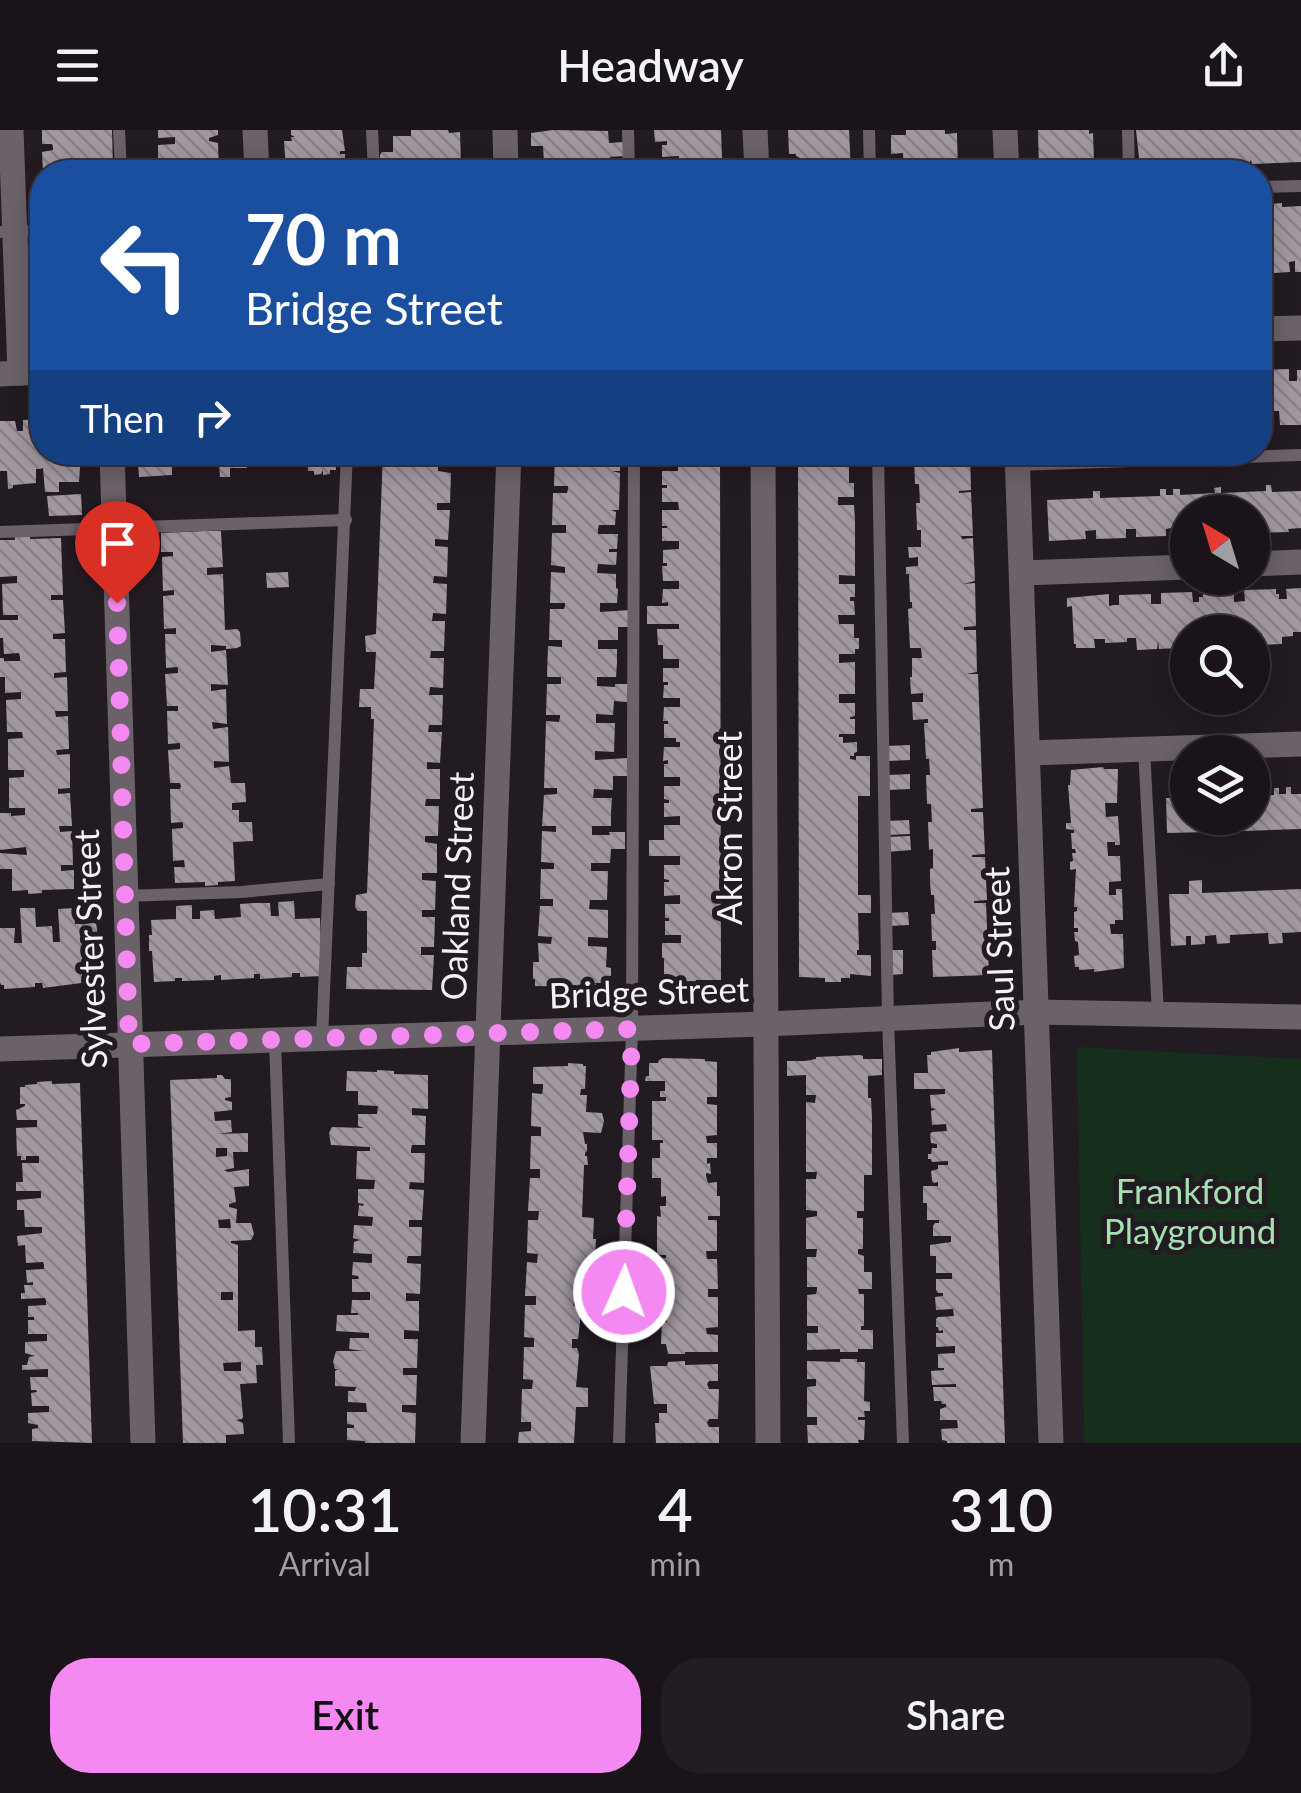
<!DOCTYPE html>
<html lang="en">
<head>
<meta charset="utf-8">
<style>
  :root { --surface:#1a141a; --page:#231d23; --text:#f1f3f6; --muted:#9f9ea2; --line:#383339; --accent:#f389f1 }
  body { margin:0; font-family:Lato,sans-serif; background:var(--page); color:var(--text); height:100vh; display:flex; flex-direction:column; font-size:38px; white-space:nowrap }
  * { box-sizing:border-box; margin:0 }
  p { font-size:32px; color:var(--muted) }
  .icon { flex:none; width:55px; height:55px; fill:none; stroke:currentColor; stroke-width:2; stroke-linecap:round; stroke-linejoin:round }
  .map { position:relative; height:1313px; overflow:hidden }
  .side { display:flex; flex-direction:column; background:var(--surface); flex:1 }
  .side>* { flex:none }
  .hud { position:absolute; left:30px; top:30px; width:1242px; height:305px; border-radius:40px; box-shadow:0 5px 25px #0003,0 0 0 2px var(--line); background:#1a4fa0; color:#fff; overflow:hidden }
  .needle { width:65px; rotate:322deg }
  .tools { position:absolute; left:1170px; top:365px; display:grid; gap:20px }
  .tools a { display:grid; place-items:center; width:100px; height:100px; border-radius:50%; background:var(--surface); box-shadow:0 5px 25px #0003,0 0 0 2px var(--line); font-size:50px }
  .pin { position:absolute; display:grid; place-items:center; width:85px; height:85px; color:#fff; margin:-102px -42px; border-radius:50% 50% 50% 0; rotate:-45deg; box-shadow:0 0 10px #0007 }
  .pin .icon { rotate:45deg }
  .me { position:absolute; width:110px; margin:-55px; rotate:2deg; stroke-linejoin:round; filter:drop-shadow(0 0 8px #0008) }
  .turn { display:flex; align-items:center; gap:35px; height:210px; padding:0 50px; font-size:45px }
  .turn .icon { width:130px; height:130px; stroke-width:2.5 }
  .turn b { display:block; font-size:70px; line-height:85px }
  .then { display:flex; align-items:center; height:95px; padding:0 50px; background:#0003; gap:20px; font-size:38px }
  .eta { display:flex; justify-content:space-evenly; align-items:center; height:170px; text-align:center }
  .eta b { font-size:60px; font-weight:600; line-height:70px }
  .primary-button { display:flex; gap:20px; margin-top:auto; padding:20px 50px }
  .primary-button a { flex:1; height:115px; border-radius:40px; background:var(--accent); color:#111; font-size:40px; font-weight:600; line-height:115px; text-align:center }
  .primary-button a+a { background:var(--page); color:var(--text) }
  header { display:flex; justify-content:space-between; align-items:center; height:130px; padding:0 50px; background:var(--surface); font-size:45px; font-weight:600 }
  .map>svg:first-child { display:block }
</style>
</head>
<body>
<header><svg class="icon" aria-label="menu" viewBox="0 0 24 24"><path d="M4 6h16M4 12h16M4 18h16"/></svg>Headway<svg class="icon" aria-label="share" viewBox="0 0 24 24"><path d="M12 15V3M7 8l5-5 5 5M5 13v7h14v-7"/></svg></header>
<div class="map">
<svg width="1301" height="1313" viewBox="0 0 1301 1313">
  <defs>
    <pattern id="building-back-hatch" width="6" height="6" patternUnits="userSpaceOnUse" patternTransform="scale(2.5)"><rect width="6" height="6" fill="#a197a1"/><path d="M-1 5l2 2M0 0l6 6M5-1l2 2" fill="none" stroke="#877f87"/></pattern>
  </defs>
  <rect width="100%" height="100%" fill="#221b22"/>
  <path fill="#162e1c" d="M1077,917L1301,929V1313H1084Z"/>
  <g fill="url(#building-back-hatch)" fill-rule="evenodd">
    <path d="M42,0H112L113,42H43L42,22L53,20V17L52,14H42Z"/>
    <path d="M158,0H218V5L209,8V11L218,13L219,42H159L158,30H164V28H158V15L175,14V7L158,8Z"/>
    <path d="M291,0H342L345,21H340V24H345L344,42H296L293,39H286L284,11H292L291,7H295L291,5Z"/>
    <path d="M411,0H448L449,3L460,2L461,33L449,34L450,39L460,38V42H412L411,34L394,35V39H383L380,37V25L382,22H393V6H411Z"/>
    <path d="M553,0L608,1L609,13L623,12L624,26L610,27V42H544V36L550,35V31L544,32L543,16H531V3Z"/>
    <path d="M654,0H721L722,28L679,31V26L662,27V15H667V11L655,12Z"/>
    <path d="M788,0H849L851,42H789V31L800,28L796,26V24H789Z"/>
    <path d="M906,0H945V4L957,3L958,42H904L903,23L891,24V5H906Z"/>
    <path d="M1038,0H1089V4L1093,3L1094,31H1091V42H1039Z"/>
    <path d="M1136,0H1301V32L1252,34L1251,30L1249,33L1216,36L1214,30H1212V35L1178,37L1176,30L1174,31V36L1140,37Z"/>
    <path d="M1282,73V77L1301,76V142H1295V131L1289,132L1290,142L1260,144V75Z"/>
    <path d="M42,109V186H38L37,155H33L32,139H37L35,110Z"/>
    <path d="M1289,239V251H1297V240H1301V295H1280L1279,281H1270L1271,296L1260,297V240Z"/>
    <path d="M42,289V322H81L79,352H59V362H45L43,338L40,339H36V353L13,355V358L8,359L7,341H0V291H15L17,301H23V290Z"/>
    <path d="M134,322H344V325L335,326L336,340H330V344L323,345V340L321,344L314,345V341H308L307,327H304V332H290V336H282V332L247,333V338H230V347H220L219,335L176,336V332H172V345L139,347L138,332H135Z"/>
    <path d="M383,322H451L450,336L438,335V341L451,343L450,373H437V380H450L448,410L435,409V416L448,417L447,447L434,446L433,453L447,454L446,484L433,483L432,491H445L444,521H431L430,528H444L443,558L430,557L429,565H443L442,595H429L428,602H442L440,633L427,632V639H440V669H426L425,676H439L438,706H425V712L437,714V743H422V750L436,751L435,780H422V787H435L434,817H421V825H434L432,860L346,859L347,837H362V823H367V781H358L355,777L356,765L367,763L374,589H371V577H359L360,559H374L376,522H366L365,506L376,504Z"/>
    <path d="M569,322H621L620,341H612L620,343L619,380H611L616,382L615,395H599L598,399V404H618L617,419H609V422H617L616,435L598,434L597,443L616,444V458L618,459L617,473H600V482L630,480L629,497H618V510H598V519H617V533L616,547H597V556L615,557V554H628L627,572L614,571L613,585L596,584V593H615L614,622L595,621V630L628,628V646H613V660L594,659L593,668H612L611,682V696H592V705H610L609,702H625V719H611L610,733H591V741H608L607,770H590L589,779L608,780V808L588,807V816L607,817L606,837L611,838V853H595L596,855H587V857L535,856V849H533V832H539L538,813L551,814L552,807L538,806L540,776H553V769H540L541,739H554V733L541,732L542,701L556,702V696H542L544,665L557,664V658H544L546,591L559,592L560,587V585H546L547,554H561V547H547L548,516L562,517V510H549L550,479H564L565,476V473H550L551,442L565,443V437L551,435L552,403H566V395H552L553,363H567L568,359V356H554L555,324Z"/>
    <path d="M646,322H720L721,850H696V853H680V849H664V828H662V813H681V805H665V791H669V788H665V774H680V765L664,766V752H669V750L664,749V735H680V726H649V710H664V695H680V686L664,687V673H669V670L664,669V656H680V647H664V634H668V630L663,631L664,617H680V612H676V608H664V594H668V591H663L664,577H680V568H663L664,555H668V552H663V538H679V529H663V515H658L657,499H679V494H647V476H668V472L662,473L663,459H679V451H663L662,436H667V433H663V420L679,419V411H662V398H667V396H662V380H679L678,372H662V358H667V355H662V341H678V333L646,330Z"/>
    <path d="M798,322H855V328H838V336H849V353H854V367H838V375H854L855,390V446L839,445V454H855V467H850V471H854L855,485H838L839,494H854V508H859V519H855V524H839V533L855,532V564H839V573H855V586L850,587V589H855V604H839V607H843V613L857,612V622L854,623V626H850V629L856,630V626H870V666H858V765H871V783H858L859,820H857V825H871V846L850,844V848H841V852H825V848L799,847Z"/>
    <path d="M918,322H970L971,360L959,361V363L971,362L973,406H961L962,409L973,408L975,451L963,454L975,453L976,496L964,497V500H976L977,542L966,544H978L983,678L971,679V682H983L985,724L972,725V727H985L987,770L974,771V773H986L989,845L933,847L932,820H936V811H932L931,784H935L934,765H931L930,751V739L933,738V719L929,720L928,692H932L931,674H927L926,645H930L929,629H926L924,593H928V589L913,590L912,572H923V563L911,564L910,547H912V528H922L921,518H910L908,479L912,478V472H910L909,444H906V437L918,436V427L909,428L908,417H921V400H917L916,373H920L919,354H915L914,328H918Z"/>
    <path d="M1266,355H1271L1272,362L1301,361V398L1288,399L1289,402L1257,403V401H1252V382H1188V405L1177,406L1176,398H1171L1166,399V406L1136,407V399H1126V408L1096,409V400L1085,401L1086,409L1049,411L1047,370L1093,368V361H1100V368L1160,366V359H1166V365H1173V359H1180V365L1215,363L1214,358L1221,357V363L1266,361Z"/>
    <path d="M81,364L82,385L49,386L47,366Z"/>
    <path d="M206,401H221L223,437L207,438V445L223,444L225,500L237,499L240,502L241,516L237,518L226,519V516L211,515V522L226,520L228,555L211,554V561L226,559L227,594L212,592L213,599L228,597L229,632L214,631V638L229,636L231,653H245L246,672L232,673V680H239V692H252L253,711L233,712L235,751L218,752V755L205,756V752L175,753L174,737H185L184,730L173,731L172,699L183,698V694L182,692L171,693L170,659H180L181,656L180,653H170L168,620L180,619V613L168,614L167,581H178V576H167L165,544L178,543V539L177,537L166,538L165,504H176V498L164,499L163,466L174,465V460L163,461L162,427L173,426V422H161V403Z"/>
    <path d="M30,405V409L61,408L63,465H51V470H63L65,503L53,504V509H65L66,542L54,543V548L67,547L68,581H55L56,587L68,586L69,619L56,620L57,625L70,624V658L58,659V664L70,663L72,696H59L60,702L72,701L73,735H61V741L74,740V759L42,760V763L28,764V760L12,761V739H0V723L27,725L26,717L0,720V683H11V686L25,685V678H9V648L24,647V640H8V609L23,608L22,602H7L6,570L21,569V562L5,563V547H0V528H4V531H20V527L19,523L4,524L3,508H0V490H18V485H3L2,454L17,453V446L0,447V410H15V406Z"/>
    <path d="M288,442L289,457L267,458L266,443Z"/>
    <path d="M1301,458V502H1293V506L1282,507V514L1262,515V503L1188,502V506L1178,507V518L1159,519L1158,511L1157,519L1137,520L1136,508H1127V512L1105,513V509H1094L1095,518H1076V514H1074L1072,476L1067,477V468L1109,464V476L1114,475H1119V465L1151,464V474H1161V463L1192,462L1193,472H1199V467H1203V462L1234,461V472L1245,471L1244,460L1276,459V464H1279V469H1287L1286,459Z"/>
    <path d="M910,615V630L887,631L886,616Z"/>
    <path d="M1103,637L1104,639H1118L1117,673H1105L1106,687L1118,686L1120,715H1115V712H1107L1108,726H1120L1121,751L1109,752V765H1116V759H1122L1123,790H1115V794H1110V796L1111,804H1123L1124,838L1094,842V839L1079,840V837H1075L1074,826L1079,825L1078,812L1075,811L1074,802H1078V798H1074V782L1077,781V777H1074L1076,739L1070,740V732L1073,731L1072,723H1076L1075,719H1072L1071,703H1074V700L1066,699V693H1071L1068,655H1070L1071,640Z"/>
    <path d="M910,644V659L888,660V645Z"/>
    <path d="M1286,657H1291V664H1301V699L1215,702L1216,705H1209V702L1167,703L1166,668H1188V688H1252V665H1274V658H1279V664H1286Z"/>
    <path d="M909,690L910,704L887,705L886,691Z"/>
    <path d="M910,706L911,720L887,722L886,707Z"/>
    <path d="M1202,750V763L1301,759V802L1282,803L1283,813L1269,814L1268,803L1230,805V813L1217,814L1216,805L1205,806V814L1191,815V806H1186V815L1171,816L1169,764H1189V751Z"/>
    <path d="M294,771L295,789L320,788L322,846L300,847V843H292V847L260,849V844H254V848L221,850V845L214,846V850L182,851V848H175V851L154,852L152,821H149V805H152L151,790L176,789V776L192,775V789H200V781L214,780L215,789L241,787L240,774L254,773H270L271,786H279L278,772Z"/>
    <path d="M20,778H35L36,797L52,796L53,812H60L58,779L74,778L75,794L96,793L101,826H96L97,851L43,858L42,853H35V857L4,859V855H1L0,852V798H15L14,813H22Z"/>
    <path d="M908,782L909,795L889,796L888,783Z"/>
    <path d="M889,820H903V844L890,845Z"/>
    <path d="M959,918V922H961L992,920L1005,1313H947V1311L942,1310L941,1299L958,1298L957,1290H940V1279L946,1277V1274H942L941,1271H934L933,1257H956V1254L932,1255L931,1241L944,1240V1238H938V1224L955,1223V1216L936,1217V1203H943V1200L939,1201L938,1197H936V1189L938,1187L954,1186L953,1179L936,1180L935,1167L943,1166V1163H938L936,1160V1149H952V1143H936V1126H930V1115L951,1112V1106H933V1096L935,1093H939V1090H927V1073H923V1056H938V1052L933,1053L932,1050L931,1041L938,1039V1035H948V1031L932,1032L931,1029H928V1024H931L932,1018H937V1014L931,1013L930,1004L932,1002L947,1001L946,994L932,995L931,981L936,979L931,978L930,965L945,964V959H914V943H928L927,925H931V922Z"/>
    <path d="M860,925L863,926V929H882V945L868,946V968H871L872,988V1045H864V1081H857V1088H863V1119H858V1124L864,1126V1142H872V1159H858L859,1164H864V1196H861V1200H873V1219H858V1222H840V1219L807,1220V1203H818V1196H807V1165L816,1164L817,1160V1157H807V1127H816L817,1119H806V1088L817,1086V1081L806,1080V1049H816L817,1042H806V972L815,973L816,965H806V945L787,946V931H805L816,929V927Z"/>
    <path d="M663,928L705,929V931L717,932V967H707V974L717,975V1005L706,1006L707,1013H717V1028H707V1034L710,1033L711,1044L706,1043V1046L708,1053L717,1052V1066H720V1086H708V1090H717V1121H706L707,1129H717L718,1159H708V1167H718V1197L706,1198L707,1204L718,1205V1222H685V1224H668L666,1214H661L662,1192H667L666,1183H655V1165H667L658,1163V1154H666V1135H661V1128H666V1125H657V1086L661,1087L660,1076H666V1066L661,1067V1048H652V1028H660V1013H663V1010H652V971H666V967H660V961H665V951H645L646,946H649V933H658L659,930Z"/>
    <path d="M568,933L583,934V936H586L585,959H581L580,965H587L586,982L602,983L604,991L601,1003L583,1002L585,1014H587V1021L585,1023V1026H587L588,1035H584L582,1087L594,1088L593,1109H596L595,1129L582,1130H595L594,1151L591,1150L594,1164L591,1166V1171H574L573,1176H580V1192L578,1209H572V1218H577L579,1224L576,1257L588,1258V1277H576L574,1313H518L519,1302L531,1301V1292H521L522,1259H532L533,1250L523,1249L524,1217H534V1208L524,1207L525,1175H536V1166H525L527,1132L537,1133L538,1124L527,1123L528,1090H538L539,1081H528L530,1048H540V1039H530L531,1006H541V997L531,996L532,963L542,964L543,958V954H533V937L568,936Z"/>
    <path d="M377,940L394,941V944L428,945V979L412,978V985L426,986L425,1015H412L411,1019V1023H425L424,1053L410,1052L409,1059L424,1060L422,1090H409V1097H422L421,1126H408L407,1129V1133L421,1134L420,1164L406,1163V1171H419V1201L404,1200V1209H418L417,1238H403V1245H417L416,1275H402V1282L416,1283L415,1313H365V1311L347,1310V1298H354V1295L347,1294V1282H367L366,1273L348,1272V1261H355L356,1257L335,1256V1241L338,1239H335L333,1232L336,1221H364L349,1219L350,1208H369V1203L336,1201L337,1185H358V1183H351L352,1170H370V1162H352V1149H359L358,1146L352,1145L353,1132L372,1133V1124L353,1123L354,1112L360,1110L353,1108L354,1095L372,1096L373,1087L358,1086L359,1075L363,1076L364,1074L358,1073V1059H374L375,1050L356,1049L357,1021H370V1017L331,1015L329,1003L332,997L364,998L358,996V984H377L378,976L358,975V961H346L347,941L377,942Z"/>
    <path d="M217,945H222L225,949H231V967L225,968V970L232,972V980L214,982L215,991L231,990L232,1002L218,1004L248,1003V1022H233L234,1038L224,1040L228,1042L249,1039V1056L234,1057L236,1072L229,1074V1077L237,1079L236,1093H251L254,1104L251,1110L231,1111V1113L238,1115V1201L255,1200V1217H262L263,1235H256L257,1253L240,1254L243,1287L242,1289L236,1290L243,1293L244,1304L226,1305V1313H183L170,950L217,948ZM216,1018H227V1026L216,1027ZM230,1089L231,1098H219L218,1090ZM221,1162H233V1170H221ZM241,1232V1241H224L223,1233Z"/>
    <path d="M52,951V954L80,953L92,1313L32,1311V1299L38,1298V1295L28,1293V1283L49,1282V1276H32L31,1263L37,1262L36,1260H31L30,1247H48V1239L22,1240V1235H27L29,1227L35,1226L25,1223V1212L47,1211V1204H28V1190H34V1187H28V1176L46,1175V1171L45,1168L21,1169V1163H25L24,1155H33V1152L27,1153L26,1140L44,1139V1135L43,1132L26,1133L25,1115L18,1116L17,1106L42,1103V1097H25L24,1080H17V1070L41,1068V1061H16V1052H23L22,1033H39V1026H26V1030H21V1026H17L16,998L37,997V990H17L16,980L25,976V974H20V957H25V955L37,954V952Z"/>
    <path d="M840,1229H857V1232H865L864,1271L870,1272V1281H864L865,1287H858V1290H865L864,1310H858L859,1313H808L807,1295H817V1287H807V1257L816,1256V1249H807V1231L840,1232Z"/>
    <path d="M685,1231V1235L718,1234V1251H709L707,1254L709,1259H719L718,1289H709L707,1293L709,1297H719V1313H656L655,1293H659V1283H667V1274H654L650,1236H667L668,1232Z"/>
  </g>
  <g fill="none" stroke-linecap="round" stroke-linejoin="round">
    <g stroke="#6a6169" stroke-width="12">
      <path d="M119,0L121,42"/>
      <path d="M372,0L374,42"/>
      <path d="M628,0L629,42"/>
      <path d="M869,0L870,42"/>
      <path d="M1128,0L1129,42"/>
      <path d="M1260,57L1301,56"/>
      <path d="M0,102L42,101"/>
      <path d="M878,322L888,889L903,1313"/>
      <path d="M1017,335L1301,325"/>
      <path d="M0,402L346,390"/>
      <path d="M1144,619L1158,884"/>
      <path d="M125,766L241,762L329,754"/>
      <path d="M322,908L347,322"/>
      <path d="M275,910L289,1313"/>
      <path d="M619,1313L632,899L634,322"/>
    </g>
    <g stroke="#6a6169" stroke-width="25">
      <path d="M11,0L20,243"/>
      <path d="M255,0L257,42"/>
      <path d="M505,0L506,42"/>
      <path d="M755,0L757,42"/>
      <path d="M1005,0L1007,42"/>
      <path d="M1260,199L1301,198"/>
      <path d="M0,244L42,242"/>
      <path d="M112,322L143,1313"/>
      <path d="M763,322L768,1313"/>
      <path d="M1017,322L1051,1313"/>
      <path d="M1252,434L1301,432"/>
      <path d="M1022,443L1188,437"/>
      <path d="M1028,623L1301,614"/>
      <path d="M0,919L766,894L1037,882L1301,887"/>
      <path d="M473,1313L509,322"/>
    </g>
  </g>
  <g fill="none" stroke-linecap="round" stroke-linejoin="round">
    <path stroke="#f389f1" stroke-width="18" stroke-dasharray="0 32.4" d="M117,473L129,914L632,899L624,1162"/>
  </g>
  <g text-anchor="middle" stroke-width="10" stroke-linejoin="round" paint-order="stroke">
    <g font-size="35" fill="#f6f1f6" stroke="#221b22">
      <text transform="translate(730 698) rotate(-90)" y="12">Akron Street</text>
      <text transform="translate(458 756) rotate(-88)" y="12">Oakland Street</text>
      <text transform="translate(91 819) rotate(-92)" y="12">Sylvester Street</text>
      <text transform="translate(1000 819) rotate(-92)" y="12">Saul Street</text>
      <text transform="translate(649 863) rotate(-2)" y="12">Bridge Street</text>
    </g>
    <g font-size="35" fill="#a4e0b0" stroke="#221b22">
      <text x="1190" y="1074">Frankford<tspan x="1190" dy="40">Playground</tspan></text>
    </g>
  </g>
</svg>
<div class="tools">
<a><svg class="needle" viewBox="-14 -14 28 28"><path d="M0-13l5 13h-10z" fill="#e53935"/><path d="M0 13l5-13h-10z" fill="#9f9ea2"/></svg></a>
<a><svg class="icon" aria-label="search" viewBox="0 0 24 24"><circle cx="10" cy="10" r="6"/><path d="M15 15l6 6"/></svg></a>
<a><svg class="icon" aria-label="layers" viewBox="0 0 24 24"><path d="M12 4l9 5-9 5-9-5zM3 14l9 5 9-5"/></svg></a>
</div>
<div class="pin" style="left:117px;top:473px;background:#d93025"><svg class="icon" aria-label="arrive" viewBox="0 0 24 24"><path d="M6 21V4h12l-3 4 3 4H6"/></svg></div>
<svg class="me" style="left:624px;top:1162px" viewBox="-20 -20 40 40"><circle r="17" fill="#f389f1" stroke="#fff" stroke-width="3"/><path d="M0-11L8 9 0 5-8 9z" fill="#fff"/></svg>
<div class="hud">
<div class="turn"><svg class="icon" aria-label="left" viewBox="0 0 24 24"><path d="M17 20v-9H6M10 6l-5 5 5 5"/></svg><div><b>70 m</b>Bridge Street</div></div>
<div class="then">Then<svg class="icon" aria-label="right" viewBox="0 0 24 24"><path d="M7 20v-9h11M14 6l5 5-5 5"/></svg></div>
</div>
</div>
<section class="side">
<div class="eta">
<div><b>10:31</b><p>Arrival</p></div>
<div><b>4</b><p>min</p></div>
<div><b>310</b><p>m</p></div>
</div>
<div class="primary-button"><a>Exit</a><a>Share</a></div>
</section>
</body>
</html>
